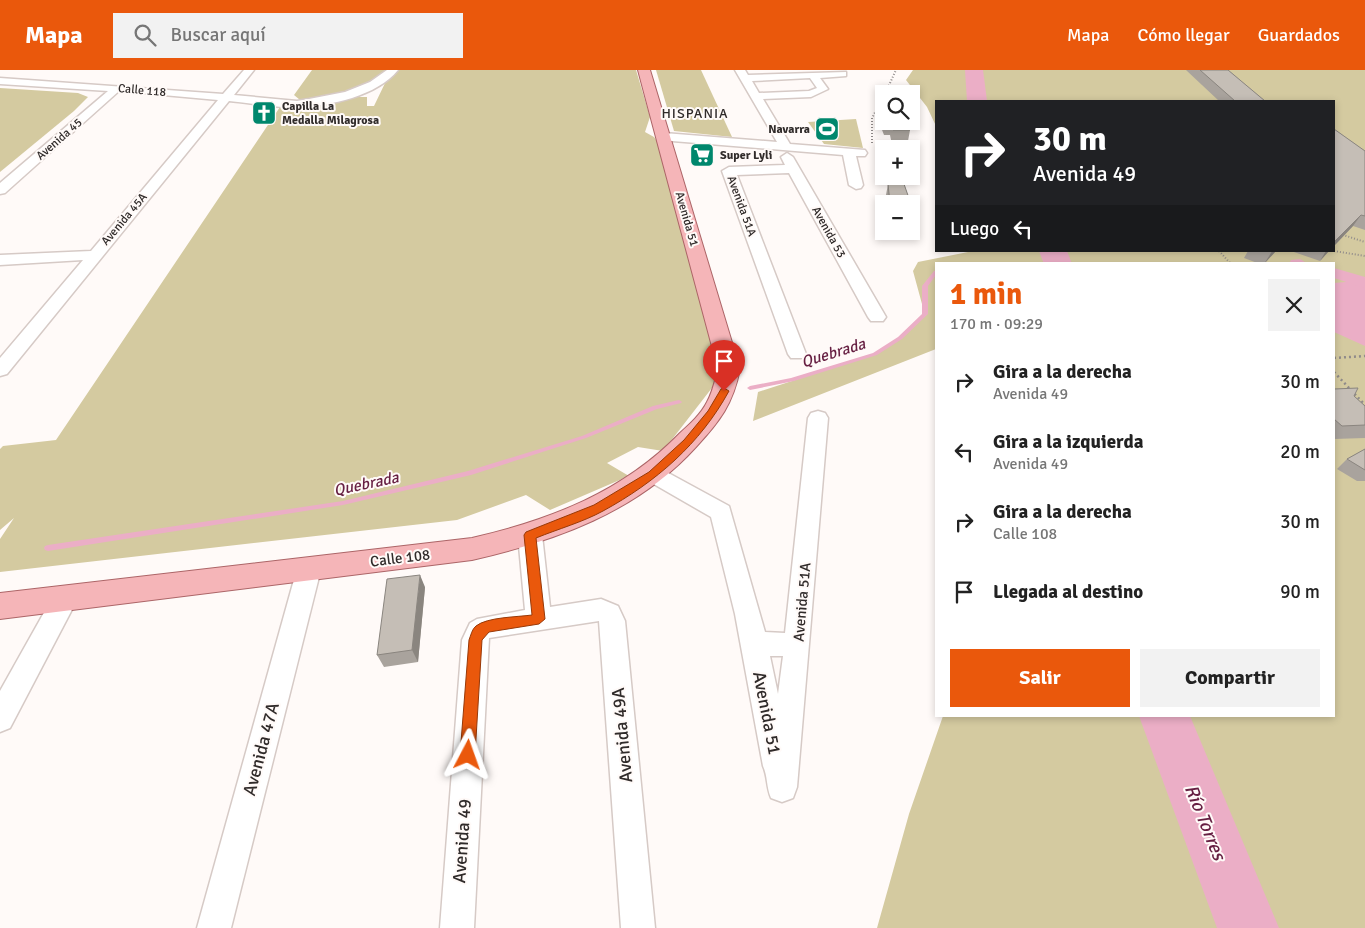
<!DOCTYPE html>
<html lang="es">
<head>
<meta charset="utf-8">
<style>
  :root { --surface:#fff; --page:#f2f2f2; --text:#222; --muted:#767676; --accent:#ea580c }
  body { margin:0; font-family:Signika,sans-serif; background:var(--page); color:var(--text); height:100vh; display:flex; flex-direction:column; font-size:19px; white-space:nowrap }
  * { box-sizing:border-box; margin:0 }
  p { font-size:16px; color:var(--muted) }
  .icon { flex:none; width:28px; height:28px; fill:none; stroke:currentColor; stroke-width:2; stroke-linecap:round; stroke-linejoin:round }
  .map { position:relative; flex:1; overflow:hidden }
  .sheet { position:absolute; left:935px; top:192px; width:400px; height:455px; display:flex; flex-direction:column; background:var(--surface); border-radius:0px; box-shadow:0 2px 8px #0003 }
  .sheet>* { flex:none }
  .hud { position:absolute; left:935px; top:30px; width:400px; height:152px; border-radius:0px; box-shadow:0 2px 8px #0003; background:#202124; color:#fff; overflow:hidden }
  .fabs { position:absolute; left:875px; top:15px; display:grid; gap:10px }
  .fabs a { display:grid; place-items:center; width:45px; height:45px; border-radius:0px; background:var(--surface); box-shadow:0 2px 8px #0003; font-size:25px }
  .pin { position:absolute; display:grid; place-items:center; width:42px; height:42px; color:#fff; margin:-51px -21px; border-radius:50% 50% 50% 0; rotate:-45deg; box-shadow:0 0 5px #0007 }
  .pin .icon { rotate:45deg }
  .me { position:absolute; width:55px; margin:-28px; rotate:4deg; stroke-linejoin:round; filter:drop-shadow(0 0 4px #0008) }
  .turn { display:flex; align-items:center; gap:18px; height:105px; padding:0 15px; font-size:22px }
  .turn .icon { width:65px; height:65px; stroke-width:2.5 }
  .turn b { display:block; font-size:35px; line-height:42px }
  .then { display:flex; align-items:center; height:48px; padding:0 15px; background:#0003; gap:10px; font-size:19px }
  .round { display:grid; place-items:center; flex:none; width:52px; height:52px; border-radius:0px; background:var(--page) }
  .head { display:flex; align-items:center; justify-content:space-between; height:85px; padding:0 15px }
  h1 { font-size:30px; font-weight:700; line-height:38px; color:var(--accent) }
  .action { display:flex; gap:10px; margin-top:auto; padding:10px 15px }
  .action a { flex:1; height:58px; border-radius:0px; background:var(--accent); color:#fff; font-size:20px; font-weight:700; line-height:58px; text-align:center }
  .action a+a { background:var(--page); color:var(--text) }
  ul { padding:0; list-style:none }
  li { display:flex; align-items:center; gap:15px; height:70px; padding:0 15px }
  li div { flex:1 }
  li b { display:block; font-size:19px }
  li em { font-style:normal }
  header { display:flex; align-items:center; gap:30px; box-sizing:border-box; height:70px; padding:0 25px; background:var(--accent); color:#fff }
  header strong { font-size:24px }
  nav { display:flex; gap:28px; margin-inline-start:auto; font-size:18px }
  .search { width:350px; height:45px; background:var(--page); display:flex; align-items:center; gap:12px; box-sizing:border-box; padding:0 18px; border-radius:0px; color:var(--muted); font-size:19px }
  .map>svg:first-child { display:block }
</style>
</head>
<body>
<header>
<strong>Mapa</strong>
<div class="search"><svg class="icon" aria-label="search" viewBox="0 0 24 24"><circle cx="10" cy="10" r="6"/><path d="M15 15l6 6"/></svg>Buscar aquí</div>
<nav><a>Mapa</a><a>Cómo llegar</a><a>Guardados</a></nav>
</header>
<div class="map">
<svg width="1365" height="858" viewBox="0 0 1365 858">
  <rect width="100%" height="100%" fill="#fffaf8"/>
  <g fill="#d4caa0">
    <path d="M312,0H391C367,19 337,24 307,31L300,30L294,25Z"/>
    <path d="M396,0H636L650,47L645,62L654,67L659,74L717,294L715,314L663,381L638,377L607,393L629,406L550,440L526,425L457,450L0,502V469L14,448L0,460V379L3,376L56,370L280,37L350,27H367V36H374L387,9Z"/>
    <path d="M656,0H701L732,67L674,61Z"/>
    <path d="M913,0H1365V858H877L909,744L943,646H1334V194H936V279L753,351L758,322L875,284L900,268L925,245L913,201L918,192L973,181H1334V31H936V56L927,37L906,10Z"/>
    <path d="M0,18L78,23L88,27L74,41L0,102Z"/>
    <path d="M856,49L863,78L824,74L808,52Z"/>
  </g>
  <path fill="#ebaec6" d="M1357,211L1365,212V276L1334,262V213Z"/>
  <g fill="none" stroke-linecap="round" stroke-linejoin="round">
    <g fill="#ebaec6" fill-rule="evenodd">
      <path d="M934,201H936V205L928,216V244L902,269L877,285L794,311L750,320L747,318L750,316L791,308L873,283L898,267L922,244V216Z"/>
      <path d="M679,330L682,332L681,333L657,339L586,368L471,405L343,435L48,481L45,480L44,478L45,476L48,475L343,431L468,401L582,366L653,336Z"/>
    </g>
    <g fill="#ebaec6" fill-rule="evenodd">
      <path d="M1300,189L1308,194H1289L1291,190Z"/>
      <path d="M1334,198L1365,207V218L1334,208Z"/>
    </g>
    <g fill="#ebaec6" fill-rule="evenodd">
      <path d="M965,0H983L987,31H967Z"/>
      <path d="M1039,181H1067L1072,194H1044Z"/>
      <path d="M1139,646H1190L1279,858H1217Z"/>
    </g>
    <defs>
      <g id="minor">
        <path d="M244,0H254L234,25L297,31L309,29L345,22L370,12L387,0H398C377,26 330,36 298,37C276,38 252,33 229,31L7,304L0,306V288L83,190L0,195V185L91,181L218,30L119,21L5,123L0,124V113L108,21L0,14V8L223,24Z"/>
        <path d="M735,0H745L748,5L846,2V6L820,8L828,19L811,27L763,29L790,74L865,80L867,83L865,86H856L863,115L861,118L856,119L849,115L843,85L660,70L658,67L660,64L664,63L777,72ZM810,8L817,18L809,21L759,23L752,11Z"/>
        <path d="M787,83L793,87L886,247L883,251H871L868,247L789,103L737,105L806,284L803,288H791L788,284L722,101L729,97L785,95L781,87Z"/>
        <path d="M818,341L825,343L828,348L797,717L793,728L782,732L771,728C766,716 768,707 763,696L735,544L711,447L645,409L642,404L645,399L653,396L661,399L729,436L765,562L785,563L808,348L811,343ZM770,586H783L778,624Z"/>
        <path d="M530,456L538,459L542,465L550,537L601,529L618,536L625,551L655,858H621L599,551L489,568L474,858H440L462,570L470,553L477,549L525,540L518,465L522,459Z"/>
        <path d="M309,489L318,492L321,499L231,858H197L297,499L300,492Z"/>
        <path d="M64,520L73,523L77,530L10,658L0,662V621L55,523Z"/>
      </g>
      <path id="major" d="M638,0H650L740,299C733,334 720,351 696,377C637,442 555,471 472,490L0,549V523L472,468C550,450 623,422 680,363C690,354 701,344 707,332C713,321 715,310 718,299Z"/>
    </defs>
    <use href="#minor" stroke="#d6cac6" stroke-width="3"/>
    <use href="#major" stroke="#ac6567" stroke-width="2"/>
    <g stroke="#908b8a" stroke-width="2" stroke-dasharray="1 2" stroke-linecap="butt">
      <path d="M885,24L896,0"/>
      <path d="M872,73V48L884,26"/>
      <path d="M877,86L884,91"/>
      <path d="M895,106L901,117"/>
      <path d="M911,147L918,168"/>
      <path d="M1334,162L1365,172"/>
      <path d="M1219,181L1231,194"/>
      <path d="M1334,181L1365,186"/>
    </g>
    <g stroke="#908b8a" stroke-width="2.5" stroke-dasharray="2 3" stroke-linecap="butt">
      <path d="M1334,288L1365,286"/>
      <path d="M1334,302L1365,335"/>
    </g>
    <use href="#minor" fill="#fff" fill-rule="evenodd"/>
    <use href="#major" fill="#f5b5b8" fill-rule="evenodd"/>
  </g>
  <g fill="#a9a39d">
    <path d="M1186,0H1228L1265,31H1219Z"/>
    <path d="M878,37H884V51H908L910,60L908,71L891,70L890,65H884L877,47Z"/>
    <path d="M1334,59L1365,81V160L1353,156L1334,176Z"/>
    <path d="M888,114L911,134H885V133H887L886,125Z"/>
    <path d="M911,135L916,151L914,162H890L911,161Z"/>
    <path d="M1248,181H1276L1264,194H1260L1244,188Z"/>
    <path d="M1291,181H1329L1320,191Z"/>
    <path d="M1334,319L1354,326L1365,336V368L1334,369Z"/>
    <path d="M1365,379V411H1357L1337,399L1347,389Z"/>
    <path d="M425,517L418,592L384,597L377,585Z"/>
  </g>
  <g fill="#8a857f">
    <path d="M1361,145L1353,156L1334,176V172Z"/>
    <path d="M1272,181H1276L1264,194L1271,183Z"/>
    <path d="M1326,181H1329L1320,191Z"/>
    <path d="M420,505L425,517L418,592L412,580Z"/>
  </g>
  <g fill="#c5beb6" stroke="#8a857f">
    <path d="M1200,0H1228L1265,31H1235Z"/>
    <path d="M878,37H884V50Z"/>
    <path d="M884,51H908L910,60H893L892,55H886Z"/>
    <path d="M1334,59L1365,81V146L1361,145L1334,172Z"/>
    <path d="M888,114H904L911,134H886L885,133H890Z"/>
    <path d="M911,135L916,151L911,150Z"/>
    <path d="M1358,318L1354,326L1365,336V355L1342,356L1334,349V319Z"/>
    <path d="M1365,379V400L1347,389Z"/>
    <path d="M420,505L412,580L377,585L387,509Z"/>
  </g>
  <path fill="#ea580c" stroke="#983908" d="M724,318L729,321C700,374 656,412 603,441C583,452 558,459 536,468L545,549L539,554L489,562L482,570L475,685L473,690L468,692L463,690L460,685L469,570C471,565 472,559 476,556C487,547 518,547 532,545L524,465L526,462L594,435L649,402L684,370L708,341L721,319Z"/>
  <defs>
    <symbol id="church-square" viewBox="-11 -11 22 22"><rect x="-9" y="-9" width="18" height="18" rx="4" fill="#00876d" stroke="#fffaf8"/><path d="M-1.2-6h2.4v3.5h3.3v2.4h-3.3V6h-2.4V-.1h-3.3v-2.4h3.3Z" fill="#fff"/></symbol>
    <symbol id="stadium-square" viewBox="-11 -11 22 22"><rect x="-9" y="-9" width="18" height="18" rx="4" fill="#00876d" stroke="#fffaf8"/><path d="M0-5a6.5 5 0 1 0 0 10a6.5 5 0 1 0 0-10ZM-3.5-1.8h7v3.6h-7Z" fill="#fff"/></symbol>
    <symbol id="supermarket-square" viewBox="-11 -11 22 22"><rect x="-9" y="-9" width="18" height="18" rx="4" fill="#00876d" stroke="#fffaf8"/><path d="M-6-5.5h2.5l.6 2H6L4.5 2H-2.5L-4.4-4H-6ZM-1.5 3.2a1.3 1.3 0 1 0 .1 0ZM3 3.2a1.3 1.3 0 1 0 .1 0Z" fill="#fff"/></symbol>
  </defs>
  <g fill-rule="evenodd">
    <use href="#church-square" x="250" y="29" width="28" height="28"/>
    <use href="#stadium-square" x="813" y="45" width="28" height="28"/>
    <use href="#supermarket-square" x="688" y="71" width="28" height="28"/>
  </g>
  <g text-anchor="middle" stroke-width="4" stroke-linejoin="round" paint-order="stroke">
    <g font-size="12" fill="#302b2a" stroke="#fffaf8">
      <text transform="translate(142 20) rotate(5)" y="4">Calle 118</text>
      <text transform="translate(59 69) rotate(-41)" y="4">Avenida 45</text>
      <text transform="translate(742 136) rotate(70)" y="4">Avenida 51A</text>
      <text transform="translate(124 149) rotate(-50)" y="4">Avenida 45A</text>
      <text transform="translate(687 149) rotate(74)" y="4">Avenida 51</text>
      <text transform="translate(829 162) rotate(61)" y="4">Avenida 53</text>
    </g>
    <g font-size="12" font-weight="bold" fill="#302b2a" stroke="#fffaf8" text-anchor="start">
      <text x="282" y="40">Capilla La<tspan x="282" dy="14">Medalla Milagrosa</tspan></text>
      <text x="810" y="63" text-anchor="end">Navarra</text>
      <text x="720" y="89">Super Lyli</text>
    </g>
    <g font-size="14" letter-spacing="1" fill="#302b2a" stroke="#fffaf8">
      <text x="695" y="48">HISPANIA</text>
    </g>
    <g font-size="15" fill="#302b2a" stroke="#fffaf8">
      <text transform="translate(400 488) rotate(-7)" y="5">Calle 108</text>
      <text transform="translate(802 532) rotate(-85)" y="5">Avenida 51A</text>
    </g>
    <g font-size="16" font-style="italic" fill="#661f42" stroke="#fffaf8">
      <text transform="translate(833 282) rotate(-17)" y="6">Quebrada</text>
      <text transform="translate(366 413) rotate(-12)" y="6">Quebrada</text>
    </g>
    <g font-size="18" fill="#302b2a" stroke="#fffaf8">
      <text transform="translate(767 643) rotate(79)" y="6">Avenida 51</text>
      <text transform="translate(622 665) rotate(-95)" y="6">Avenida 49A</text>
      <text transform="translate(261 679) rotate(-75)" y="6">Avenida 47A</text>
      <text transform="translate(462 771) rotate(-86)" y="6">Avenida 49</text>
    </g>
    <g font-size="19" font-style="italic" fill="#661f42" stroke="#fffaf8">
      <text transform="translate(1206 752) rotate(68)" y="7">Río Torres</text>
    </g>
  </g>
</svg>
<div class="fabs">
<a><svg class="icon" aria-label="search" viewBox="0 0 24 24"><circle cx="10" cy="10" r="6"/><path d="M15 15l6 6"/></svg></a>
<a>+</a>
<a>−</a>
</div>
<div class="pin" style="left:724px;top:321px;background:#d93025"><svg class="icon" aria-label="arrive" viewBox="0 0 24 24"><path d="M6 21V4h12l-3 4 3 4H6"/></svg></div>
<svg class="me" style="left:468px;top:685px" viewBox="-20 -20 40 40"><path d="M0-17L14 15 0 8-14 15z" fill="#ea580c" stroke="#fff" stroke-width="4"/></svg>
<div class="hud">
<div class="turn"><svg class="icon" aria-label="right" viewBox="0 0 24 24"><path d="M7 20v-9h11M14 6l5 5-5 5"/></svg><div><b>30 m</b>Avenida 49</div></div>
<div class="then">Luego<svg class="icon" aria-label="left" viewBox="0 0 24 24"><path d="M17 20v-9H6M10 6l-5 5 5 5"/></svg></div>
</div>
<section class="sheet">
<div class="head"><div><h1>1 min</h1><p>170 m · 09:29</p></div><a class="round"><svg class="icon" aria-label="close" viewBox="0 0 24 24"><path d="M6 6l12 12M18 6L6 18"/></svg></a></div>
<ul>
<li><svg class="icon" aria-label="right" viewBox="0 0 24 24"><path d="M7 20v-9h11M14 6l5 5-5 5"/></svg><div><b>Gira a la derecha</b><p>Avenida 49</p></div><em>30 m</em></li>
<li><svg class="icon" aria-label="left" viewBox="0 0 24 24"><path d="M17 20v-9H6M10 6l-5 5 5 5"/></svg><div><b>Gira a la izquierda</b><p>Avenida 49</p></div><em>20 m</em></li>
<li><svg class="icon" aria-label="right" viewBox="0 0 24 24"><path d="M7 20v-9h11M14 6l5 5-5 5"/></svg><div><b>Gira a la derecha</b><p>Calle 108</p></div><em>30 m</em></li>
<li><svg class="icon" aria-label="arrive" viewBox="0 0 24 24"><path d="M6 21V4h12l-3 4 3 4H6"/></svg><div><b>Llegada al destino</b></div><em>90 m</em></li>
</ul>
<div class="action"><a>Salir</a><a>Compartir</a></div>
</section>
</div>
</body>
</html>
